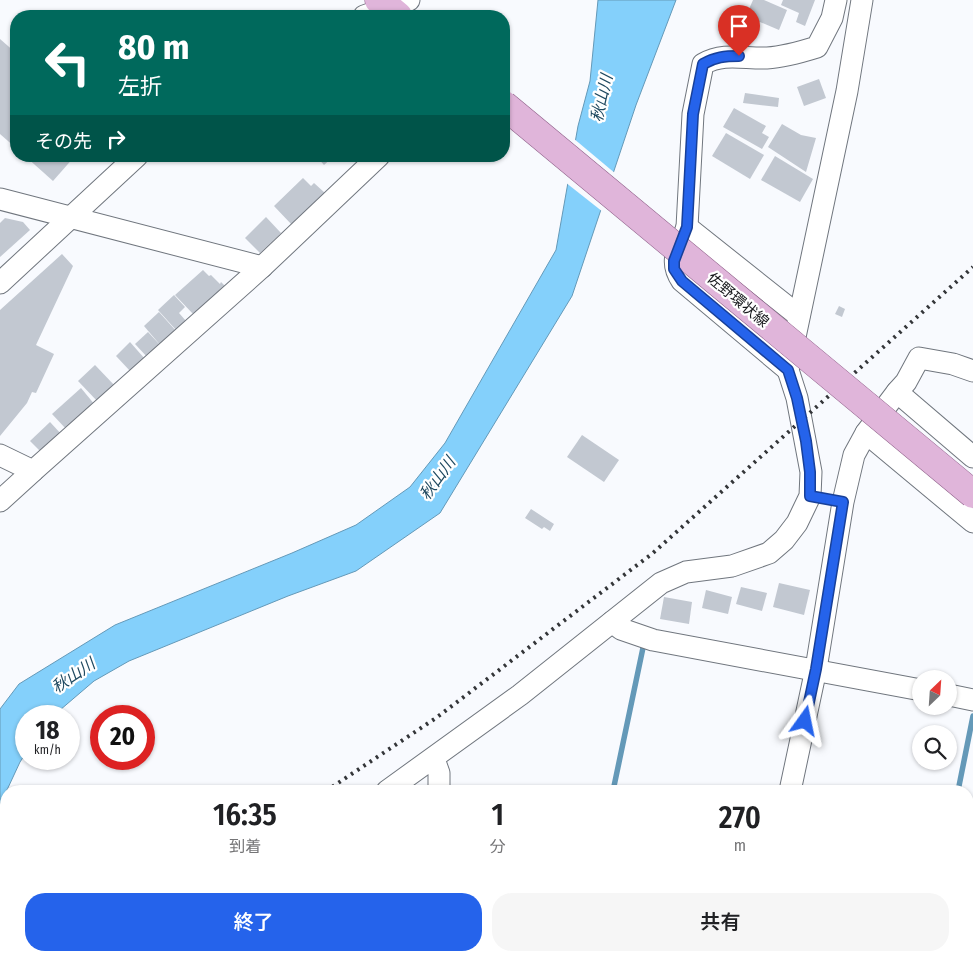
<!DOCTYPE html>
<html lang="ja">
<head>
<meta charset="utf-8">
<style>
  :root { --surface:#fff; --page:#f6f6f6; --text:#202124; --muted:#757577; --accent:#2563eb }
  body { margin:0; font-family:"Fira Sans Condensed","Noto Sans JP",sans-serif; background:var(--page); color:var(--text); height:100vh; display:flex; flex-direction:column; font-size:19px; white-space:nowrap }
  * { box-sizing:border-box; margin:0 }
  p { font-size:16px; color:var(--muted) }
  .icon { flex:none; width:28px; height:28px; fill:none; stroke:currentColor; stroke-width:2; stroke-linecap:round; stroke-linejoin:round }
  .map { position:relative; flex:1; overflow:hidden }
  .drawer { position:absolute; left:0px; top:785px; width:974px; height:176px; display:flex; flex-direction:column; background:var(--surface); border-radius:20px 20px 0 0; box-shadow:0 1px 4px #0004 }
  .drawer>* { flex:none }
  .top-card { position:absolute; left:10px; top:10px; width:500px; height:152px; border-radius:20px; box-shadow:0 1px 4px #0004; background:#00695c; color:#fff; overflow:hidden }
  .needle { width:32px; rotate:25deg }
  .buttons { position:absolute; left:912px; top:670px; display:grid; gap:10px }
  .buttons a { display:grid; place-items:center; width:45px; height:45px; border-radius:50%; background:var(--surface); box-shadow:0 1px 4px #0004; font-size:25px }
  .speed { position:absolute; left:15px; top:705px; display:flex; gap:10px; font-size:25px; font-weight:700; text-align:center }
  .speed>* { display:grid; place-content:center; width:65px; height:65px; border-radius:50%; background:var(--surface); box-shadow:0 1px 4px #0004; line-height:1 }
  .speed small { font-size:12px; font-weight:400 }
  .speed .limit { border:8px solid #d22; background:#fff; color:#111 }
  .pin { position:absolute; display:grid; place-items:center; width:42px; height:42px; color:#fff; margin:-51px -21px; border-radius:50% 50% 50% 0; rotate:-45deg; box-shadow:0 0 5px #0007 }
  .pin .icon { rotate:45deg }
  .me { position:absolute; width:55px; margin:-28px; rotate:12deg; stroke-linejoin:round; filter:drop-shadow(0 0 4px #0008) }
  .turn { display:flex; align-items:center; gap:18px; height:105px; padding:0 25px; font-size:22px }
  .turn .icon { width:65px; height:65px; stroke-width:2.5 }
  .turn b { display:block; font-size:35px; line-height:42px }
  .then { display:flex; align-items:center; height:48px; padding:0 25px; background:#0003; gap:10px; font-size:19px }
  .eta { display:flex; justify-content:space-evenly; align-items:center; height:85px; text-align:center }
  .eta b { font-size:30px; font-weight:600; line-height:35px }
  .cta { display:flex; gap:10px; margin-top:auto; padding:10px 25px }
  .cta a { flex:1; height:58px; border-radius:20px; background:var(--accent); color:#fff; font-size:20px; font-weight:600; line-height:58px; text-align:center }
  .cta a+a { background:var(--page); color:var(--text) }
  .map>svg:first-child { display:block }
</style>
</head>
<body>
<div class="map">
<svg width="973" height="961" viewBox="0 0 973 961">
  <rect width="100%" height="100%" fill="#f8fafe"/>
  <path fill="#84d0fb" stroke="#6499b8" d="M598,0H676L636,105L572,296L440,513L356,571L288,596L129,661L94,681L53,716H26V753L20,762L0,805V709L19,684L115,625L292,553L356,525L410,487L445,443L556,250L578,126L590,81Z"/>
  <path fill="#f8fafe" d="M573,138L616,174L603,212L565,182Z"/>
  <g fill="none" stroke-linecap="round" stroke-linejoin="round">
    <g stroke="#6499b8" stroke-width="5.5">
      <path d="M613,791L644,643L647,644"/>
      <path d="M958,791L973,716"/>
      <path d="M578,961L580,955"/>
      <path d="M925,961L926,955"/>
    </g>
  </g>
  <g fill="#c2c8d1">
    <path d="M753,0H764L787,10L779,30L746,16Z"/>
    <path d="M783,0H815L805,26L796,22L799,13L781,5Z"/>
    <path d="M0,39L16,53V148L0,134Z"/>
    <path d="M819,79L826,98L804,106L797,87Z"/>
    <path d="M745,93L779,98L778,107L743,103Z"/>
    <path d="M734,108L766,126L762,133L769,137L762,149L723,127Z"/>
    <path d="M782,124L801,135L816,138L806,172L768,147Z"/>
    <path d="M726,133L764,155L750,179L712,156Z"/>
    <path d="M25,156H75L53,181Z"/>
    <path d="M316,156H334L324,165Z"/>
    <path d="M775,156L813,179L800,202L761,180Z"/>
    <path d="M303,178L311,186L314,183L325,193L292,225L274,206Z"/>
    <path d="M266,217L281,233L260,253L245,238Z"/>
    <path d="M5,218L23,222L30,230L0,257V223Z"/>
    <path d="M62,254L73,266L36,345L54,354L36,393L32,392L27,403L0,436V310Z"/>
    <path d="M203,270L209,276L211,275L220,284L221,282L225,286L194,315L175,295Z"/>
    <path d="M174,295L185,307L179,313L186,321L176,330L158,310Z"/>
    <path d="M839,306L845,309L842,317L835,314Z"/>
    <path d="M159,312L177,332L161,346L144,326Z"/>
    <path d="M148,332L161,346L148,358L135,344Z"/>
    <path d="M130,342L145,359L131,372L116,356Z"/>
    <path d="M95,365L116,387L99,403L78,381Z"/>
    <path d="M81,388L95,405L67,430L52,414Z"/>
    <path d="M50,422L62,435L42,453L30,441Z"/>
    <path d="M582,435L619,460L604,482L567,457Z"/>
    <path d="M531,509L554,524L550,531L544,527L542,529L525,518Z"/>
    <path d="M779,583L810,590L804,615L773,607Z"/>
    <path d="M741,587L767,593L762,611L736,604Z"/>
    <path d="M706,590L732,597L728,614L702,608Z"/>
    <path d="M664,597L692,602L689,624L660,619Z"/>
  </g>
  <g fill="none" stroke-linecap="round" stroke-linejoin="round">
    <defs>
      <g id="minor">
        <path d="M364,16L409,0"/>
        <path d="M0,199L262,267"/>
        <path d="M687,227L693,114L703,64C724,52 744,59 767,58C784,57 801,52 817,47L832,18L836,0"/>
        <path d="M0,283L137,156"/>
        <path d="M788,370L682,281C668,260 679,249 687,227L799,316"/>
        <path d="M897,392L906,382L919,358L953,364L973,371"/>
        <path d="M866,433L973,522"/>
        <path d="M0,455L33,471L262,267L379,156"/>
        <path d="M0,501L33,471"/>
        <path d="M612,622L621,629L653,640L921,690"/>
        <path d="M949,695L973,700"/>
        <path d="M434,759L439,773V791"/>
        <path d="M387,791L520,695L661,583L686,572L732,566L769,553L784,540L797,523L810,496L811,472L797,398L788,370L847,91L862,0"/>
        <path d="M790,791L816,669L843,502L854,455L866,433L897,392L973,457"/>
        <path d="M235,961L236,955"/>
        <path d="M405,961L406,955"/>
        <path d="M755,961L756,955"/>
      </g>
      <path id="major" d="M379,0L398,16"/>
    </defs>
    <use href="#minor" stroke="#70767e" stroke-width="23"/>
    <use href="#major" stroke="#8d5f88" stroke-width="29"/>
    <use href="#minor" stroke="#fff" stroke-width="21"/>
    <use href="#major" stroke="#e0b5da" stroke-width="28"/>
    <g stroke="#333538" stroke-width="4" stroke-dasharray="2.5 5" stroke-linecap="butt">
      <path d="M326,791L436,718L653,553L973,267"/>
      <path d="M44,961L54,955"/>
    </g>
    <defs>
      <path id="major-bridge" d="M504,105L973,494"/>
    </defs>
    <use href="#major-bridge" stroke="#8d5f88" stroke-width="29" stroke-linecap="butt"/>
    <use href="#major-bridge" stroke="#e0b5da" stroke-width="28"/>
  </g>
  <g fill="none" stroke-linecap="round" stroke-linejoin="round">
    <defs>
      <path id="route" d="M739,56C725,56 715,57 703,64L693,114L687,227L674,261V269L682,281L788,370L797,398L806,441L810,472V496L843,502L816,669L805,721"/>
    </defs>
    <use href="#route" stroke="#184099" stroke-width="12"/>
    <use href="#route" stroke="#2563eb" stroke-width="9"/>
  </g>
  <g text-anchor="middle" stroke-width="4.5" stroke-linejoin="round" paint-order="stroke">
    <g font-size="15" fill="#181a1d" stroke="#fff">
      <text transform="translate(738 300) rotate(40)" y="5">佐野環状線</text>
    </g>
    <g font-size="16" font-style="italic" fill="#1f4960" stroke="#fff">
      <text transform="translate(601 98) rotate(-77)" y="6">秋山川</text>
      <text transform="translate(437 478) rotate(-54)" y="6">秋山川</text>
      <text transform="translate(73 675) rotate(-34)" y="6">秋山川</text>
    </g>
  </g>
</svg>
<div class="buttons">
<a><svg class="needle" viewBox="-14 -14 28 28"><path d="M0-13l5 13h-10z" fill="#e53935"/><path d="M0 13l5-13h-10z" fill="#757577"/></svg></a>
<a><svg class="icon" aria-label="search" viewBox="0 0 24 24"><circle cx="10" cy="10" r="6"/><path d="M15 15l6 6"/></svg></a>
</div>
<div class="speed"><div>18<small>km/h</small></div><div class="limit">20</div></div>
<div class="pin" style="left:739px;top:56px;background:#d93025"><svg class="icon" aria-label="arrive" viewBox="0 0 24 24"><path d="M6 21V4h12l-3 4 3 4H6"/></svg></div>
<svg class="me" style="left:805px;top:721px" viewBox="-20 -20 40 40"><path d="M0-17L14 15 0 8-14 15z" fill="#2563eb" stroke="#fff" stroke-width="4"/></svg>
<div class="top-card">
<div class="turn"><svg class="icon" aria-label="left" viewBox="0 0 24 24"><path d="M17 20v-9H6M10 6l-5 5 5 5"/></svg><div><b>80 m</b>左折</div></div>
<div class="then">その先<svg class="icon" aria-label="right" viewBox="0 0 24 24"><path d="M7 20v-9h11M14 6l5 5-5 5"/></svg></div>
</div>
<section class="drawer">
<div class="eta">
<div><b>16:35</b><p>到着</p></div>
<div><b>1</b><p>分</p></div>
<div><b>270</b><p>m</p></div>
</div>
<div class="cta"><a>終了</a><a>共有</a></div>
</section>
</div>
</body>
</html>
